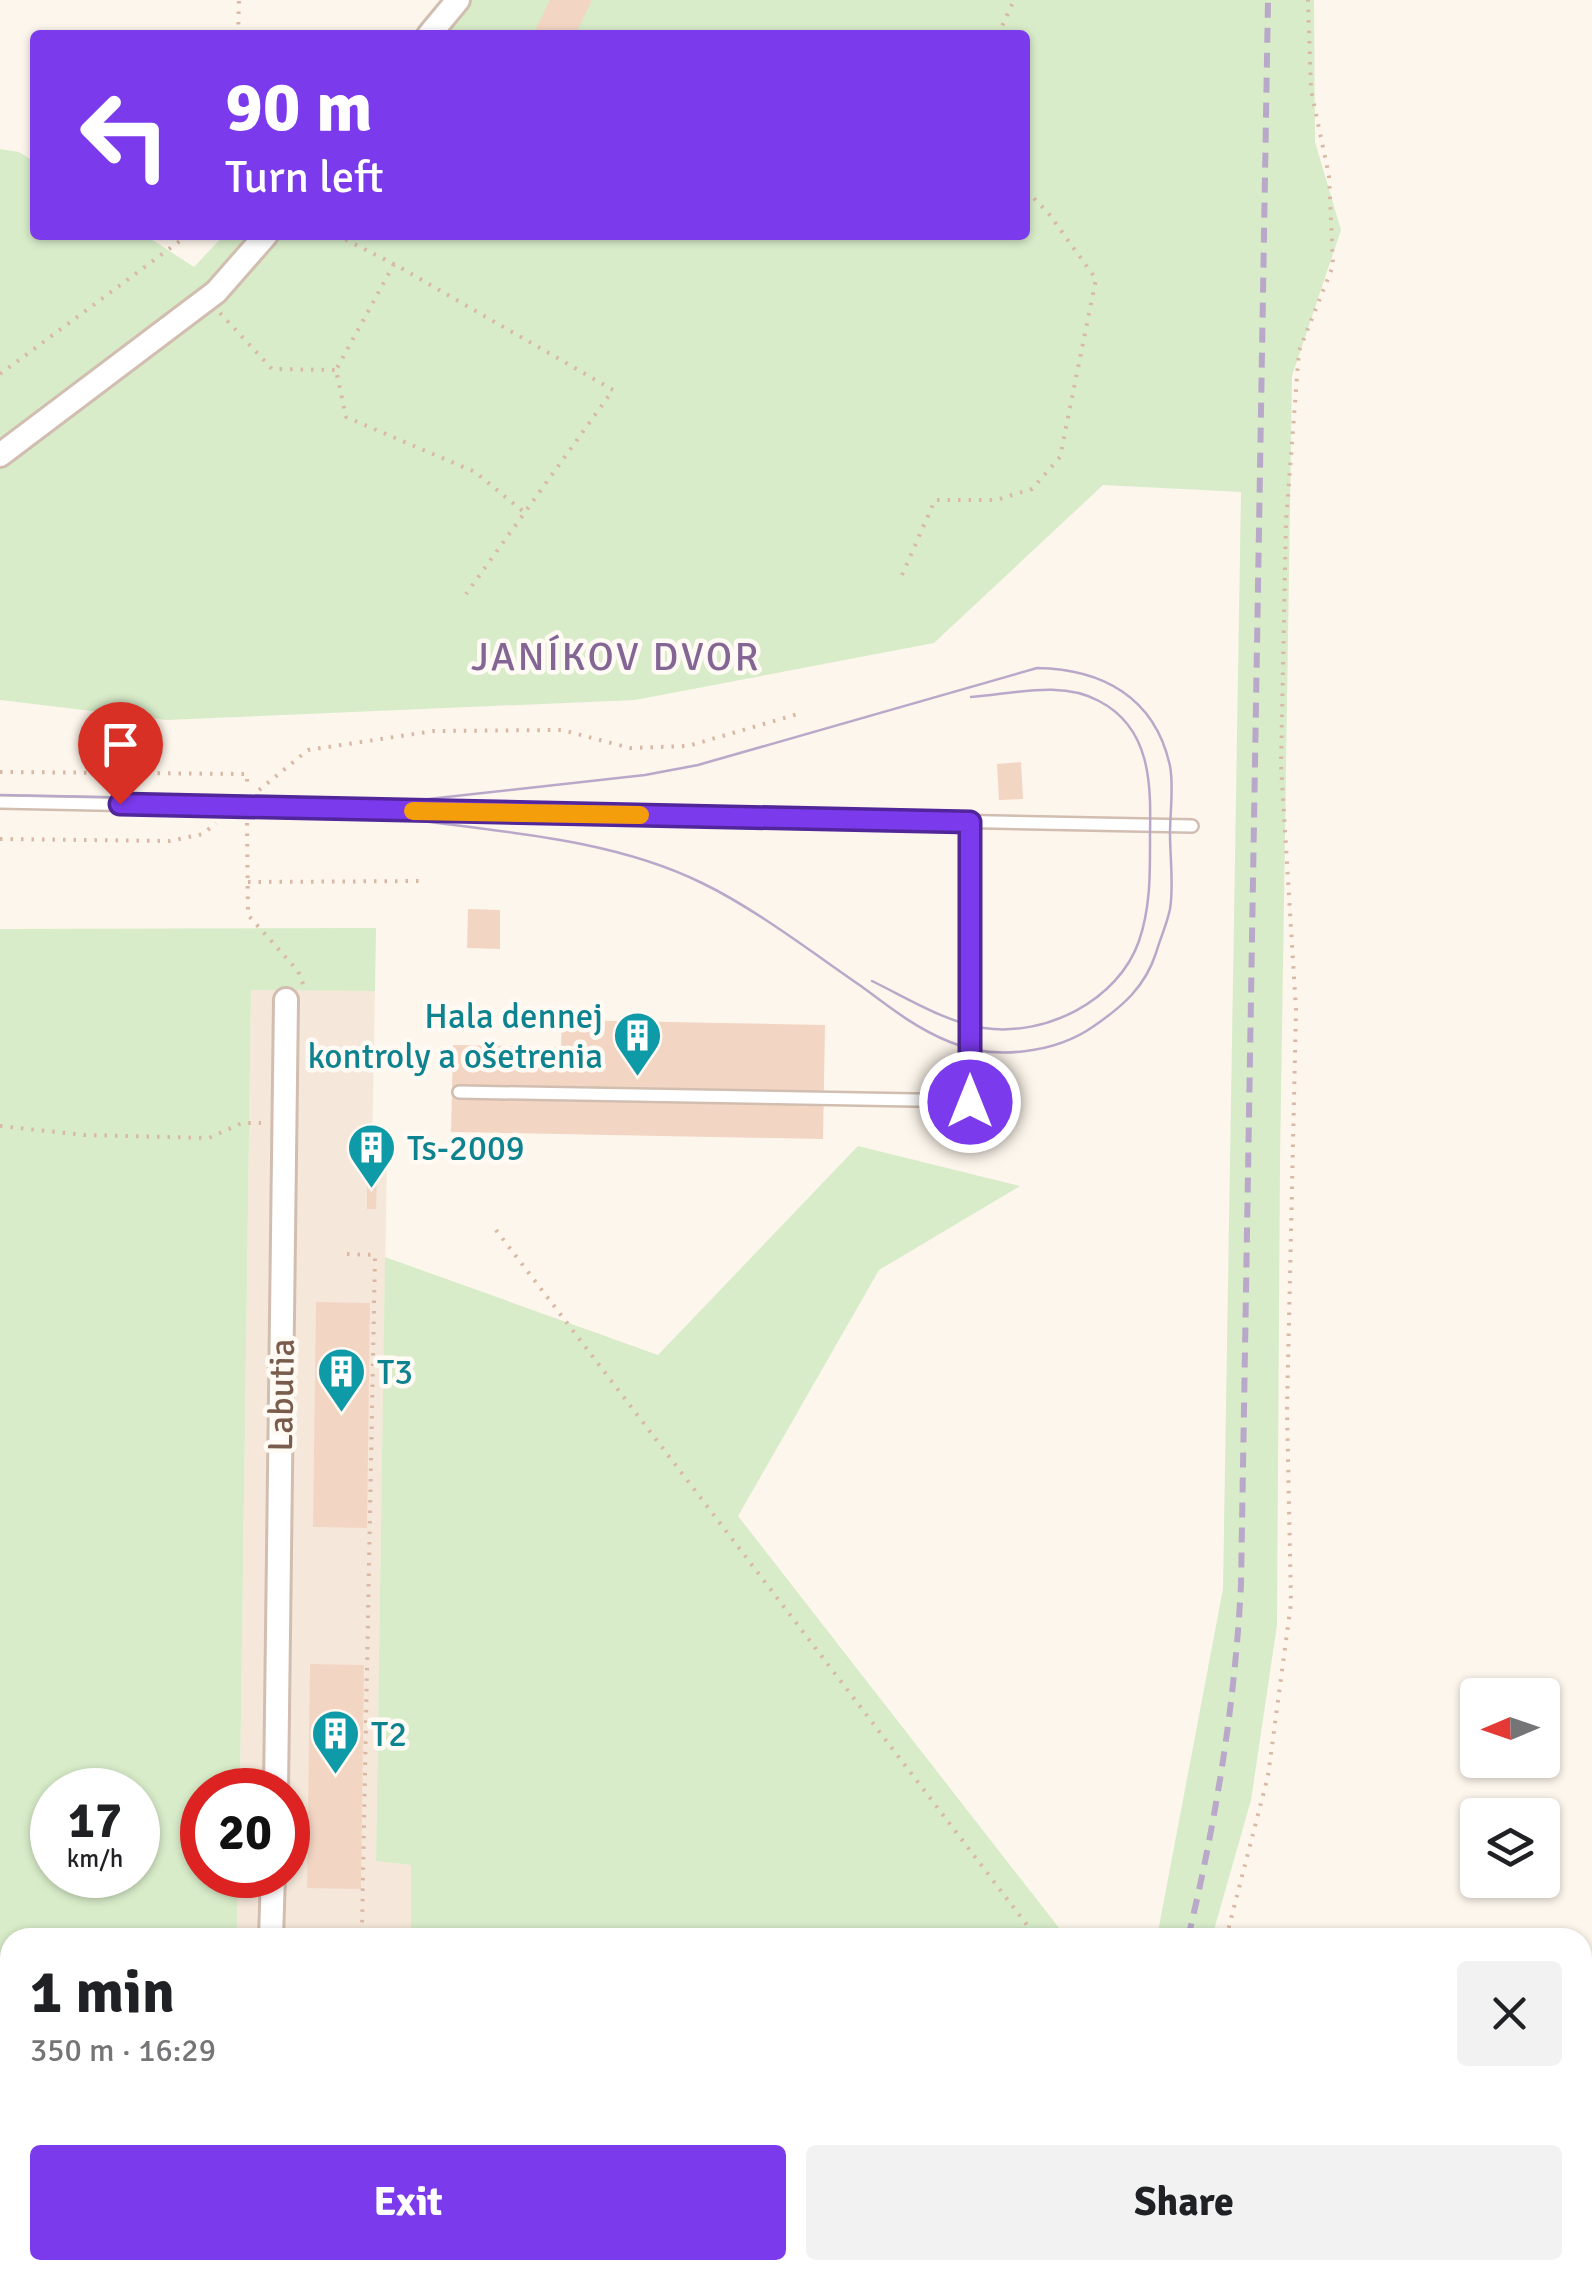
<!DOCTYPE html>
<html lang="en">
<head>
<meta charset="utf-8">
<style>
  :root { --surface:#fff; --page:#f2f2f2; --text:#202124; --muted:#757577; --accent:#7c3aed }
  body { margin:0; font-family:Signika,sans-serif; background:var(--page); color:var(--text); height:100vh; display:flex; flex-direction:column; font-size:38px; white-space:nowrap }
  * { box-sizing:border-box; margin:0 }
  p { font-size:32px; color:var(--muted) }
  .icon { flex:none; width:55px; height:55px; fill:none; stroke:currentColor; stroke-width:2; stroke-linecap:round; stroke-linejoin:round }
  .map { position:relative; flex:1; overflow:hidden }
  .panel { position:absolute; left:0px; top:1928px; width:1592px; height:352px; display:flex; flex-direction:column; background:var(--surface); border-radius:30px 30px 0 0; box-shadow:0 2px 8px #0004 }
  .panel>* { flex:none }
  .guide { position:absolute; left:30px; top:30px; width:1000px; height:210px; border-radius:10px; box-shadow:0 2px 8px #0004; background:#7c3aed; color:#fff; overflow:hidden }
  .needle { width:65px; rotate:268deg }
  .fabs { position:absolute; left:1460px; top:1678px; display:grid; gap:20px }
  .fabs a { display:grid; place-items:center; width:100px; height:100px; border-radius:10px; background:var(--surface); box-shadow:0 2px 8px #0004; font-size:50px }
  .speed { position:absolute; left:30px; top:1768px; display:flex; gap:20px; font-size:50px; font-weight:700; text-align:center }
  .speed>* { display:grid; place-content:center; width:130px; height:130px; border-radius:50%; background:var(--surface); box-shadow:0 2px 8px #0004; line-height:1 }
  .speed small { font-size:25px; font-weight:400 }
  .speed .limit { border:15px solid #d22; background:#fff; color:#111 }
  .pin { position:absolute; display:grid; place-items:center; width:85px; height:85px; color:#fff; margin:-102px -42px; border-radius:50% 50% 50% 0; rotate:-45deg; box-shadow:0 0 10px #0007 }
  .pin .icon { rotate:45deg }
  .me { position:absolute; width:110px; margin:-55px; rotate:0deg; stroke-linejoin:round; filter:drop-shadow(0 0 8px #0008) }
  .turn { display:flex; align-items:center; gap:35px; height:210px; padding:0 30px; font-size:45px }
  .turn .icon { width:130px; height:130px; stroke-width:2.5 }
  .turn b { display:block; font-size:70px; line-height:85px }
  .round { display:grid; place-items:center; flex:none; width:105px; height:105px; border-radius:10px; background:var(--page) }
  .overview { display:flex; align-items:center; justify-content:space-between; height:170px; padding:0 30px }
  h1 { font-size:60px; font-weight:700; line-height:75px }
  .primary-button { display:flex; gap:20px; margin-top:auto; padding:20px 30px }
  .primary-button a { flex:1; height:115px; border-radius:10px; background:var(--accent); color:#fff; font-size:40px; font-weight:700; line-height:115px; text-align:center }
  .primary-button a+a { background:var(--page); color:var(--text) }
  .map>svg:first-child { display:block }
</style>
</head>
<body>
<div class="map">
<svg width="1592" height="2278" viewBox="0 0 1592 2278">
  <rect width="100%" height="100%" fill="#fdf6ec"/>
  <g fill="#f5e8da">
    <path d="M251,989L375,991L372,1150L387,1152L376,1860L411,1865V1937L237,1938L238,1875H288V1790H240Z"/>
    <path d="M178,2270H485L487,2278H175Z"/>
  </g>
  <g fill="#d8ecc9" fill-rule="evenodd">
    <path d="M444,0H1314L1315,142L1341,230L1292,376L1280,1161L1277,1625L1251,1800L1212,1937H1157L1223,1589L1241,492L1103,485L934,643L635,700L167,720L0,700V149L19,152L35,162V235H145L194,267L224,235H1025V35H411Z"/>
    <path d="M376,928L375,991L251,990L240,1790H202V1875H238L237,1937L10,1938V2270H178L175,2278H0V929ZM52,1790H138V1875H52Z"/>
    <path d="M858,1146L1020,1186L879,1270L738,1516L1066,1937H411V1865L376,1861L385,1257L658,1355Z"/>
    <path d="M422,2270H1090L1085,2278H422Z"/>
  </g>
  <g fill="#f3d5c3">
    <path d="M550,0H592L575,35H533Z"/>
    <path d="M1021,762L1023,799L999,800L997,764Z"/>
    <path d="M468,909L500,910V949L467,948Z"/>
    <path d="M562,1020L825,1025L823,1139L451,1132L453,1045L561,1047Z"/>
    <path d="M367,1173H377L376,1209H367Z"/>
    <path d="M316,1302L370,1303L367,1528L313,1527Z"/>
    <path d="M310,1664L364,1665L361,1889L307,1888Z"/>
  </g>
  <g fill="none" stroke-linecap="round" stroke-linejoin="round">
    <defs>
      <g id="lane">
        <path d="M0,802L1192,826"/>
        <path d="M459,1092L970,1101L971,822"/>
      </g>
      <g id="street">
        <path d="M429,35L458,0"/>
        <path d="M0,455L216,292L266,235"/>
        <path d="M276,1790L286,1000"/>
        <path d="M271,1938L273,1875"/>
        <path d="M224,2278L227,2270"/>
      </g>
    </defs>
    <use href="#lane" stroke="#d1beb0" stroke-width="16"/>
    <use href="#street" stroke="#d1beb0" stroke-width="28"/>
    <g stroke="#d9b8a5" stroke-width="4" stroke-dasharray="2.5 8" stroke-linecap="butt">
      <path d="M238,35L239,0"/>
      <path d="M998,35L1014,0"/>
      <path d="M336,235L394,264L613,390L466,594"/>
      <path d="M394,264L336,370L346,417L475,472L525,513"/>
      <path d="M220,313L272,369L336,370"/>
      <path d="M0,374L188,235"/>
      <path d="M902,575L935,500H996L1032,489L1060,457L1096,279L1049,214L1025,189"/>
      <path d="M0,772L247,774V789"/>
      <path d="M259,790L308,750L434,731L562,730L630,748L688,746L798,714"/>
      <path d="M247,823L248,915L298,971L303,984"/>
      <path d="M0,839L170,841L203,834L216,823"/>
      <path d="M248,882L423,881"/>
      <path d="M0,1126L84,1135L209,1138L242,1123H261"/>
      <path d="M496,1230L1037,1938"/>
      <path d="M347,1254L375,1255L362,1928"/>
      <path d="M1226,1938L1268,1776L1291,1603L1287,1409L1296,1010L1281,765L1286,521L1299,351L1333,266L1329,176L1311,90L1308,0"/>
      <path d="M370,2270V2278"/>
    </g>
    <use href="#lane" stroke="#fff" stroke-width="11"/>
    <use href="#street" stroke="#fff" stroke-width="22"/>
    <g stroke="#b9a8c9" stroke-width="2.5">
      <path d="M0,795L403,803"/>
      <path d="M392,803L645,775L698,765L1037,668C1102,669 1155,697 1170,766C1174,787 1170,812 1170,834C1170,858 1174,886 1170,909C1167,924 1160,939 1156,953C1145,987 1123,1006 1094,1026C1056,1053 994,1061 950,1042C917,1029 889,1007 861,986C813,953 754,908 702,883C609,837 495,832 393,817"/>
      <path d="M483,805L838,812"/>
      <path d="M872,981C907,998 945,1022 984,1028C1045,1037 1118,1001 1139,941C1151,906 1150,871 1150,835C1151,784 1151,728 1099,701C1062,680 1012,694 971,697"/>
    </g>
    <g stroke="#b9a8c9" stroke-width="6" stroke-dasharray="15 10" stroke-linecap="butt">
      <path d="M1188,1938C1216,1821 1235,1704 1241,1584L1268,0"/>
      <path d="M1057,2278L1061,2270"/>
    </g>
  </g>
  <g fill="none" stroke-linecap="round" stroke-linejoin="round">
    <defs>
      <path id="route" d="M120,804L970,822V1102"/>
    </defs>
    <use href="#route" stroke="#51269a" stroke-width="25"/>
    <use href="#route" stroke="#7c3aed" stroke-width="18"/>
    <path stroke="#f59e0b" stroke-width="18" d="M413,811L640,815"/>
  </g>
  <defs>
    <symbol id="building-pin" viewBox="-11 -11 22 30"><path d="M0 17L-7.5 6A9.5 9.5 0 1 1 7.5 6Z" fill="#0f9aa8" stroke="#fffaf3"/><path d="M-4-6H4V6H1V3H-1V6H-4ZM-2.5-4.3h1.7v1.8h-1.7ZM.8-4.3h1.7v1.8H.8ZM-2.5-1h1.7V.8h-1.7ZM.8-1h1.7V.8H.8Z" fill="#fff"/></symbol>
  </defs>
  <g fill-rule="evenodd">
    <use href="#building-pin" x="610" y="1008" width="55" height="75"/>
    <use href="#building-pin" x="344" y="1120" width="55" height="75"/>
    <use href="#building-pin" x="314" y="1344" width="55" height="75"/>
    <use href="#building-pin" x="308" y="1706" width="55" height="75"/>
  </g>
  <g text-anchor="middle" stroke-width="9" stroke-linejoin="round" paint-order="stroke">
    <g font-size="35" fill="#0d838f" stroke="#fffaf3" text-anchor="start">
      <text x="603" y="1028" text-anchor="end">Hala dennej<tspan x="603" dy="40">kontroly a ošetrenia</tspan></text>
      <text x="407" y="1160">Ts-2009</text>
      <text x="377" y="1384">T3</text>
      <text x="371" y="1746">T2</text>
    </g>
    <g font-size="35" fill="#7a5c4d" stroke="#fffaf3">
      <text transform="translate(281 1395) rotate(-89)" y="12">Labutia</text>
    </g>
    <g font-size="40" letter-spacing="2.5" fill="#846695" stroke="#fffaf3">
      <text x="616" y="670">JANÍKOV DVOR</text>
    </g>
  </g>
</svg>
<div class="fabs">
<a><svg class="needle" viewBox="-14 -14 28 28"><path d="M0-13l5 13h-10z" fill="#e53935"/><path d="M0 13l5-13h-10z" fill="#757577"/></svg></a>
<a><svg class="icon" aria-label="layers" viewBox="0 0 24 24"><path d="M12 4l9 5-9 5-9-5zM3 14l9 5 9-5"/></svg></a>
</div>
<div class="speed"><div>17<small>km/h</small></div><div class="limit">20</div></div>
<div class="pin" style="left:120px;top:804px;background:#d93025"><svg class="icon" aria-label="arrive" viewBox="0 0 24 24"><path d="M6 21V4h12l-3 4 3 4H6"/></svg></div>
<svg class="me" style="left:970px;top:1102px" viewBox="-20 -20 40 40"><circle r="17" fill="#7c3aed" stroke="#fff" stroke-width="3"/><path d="M0-11L8 9 0 5-8 9z" fill="#fff"/></svg>
<div class="guide">
<div class="turn"><svg class="icon" aria-label="left" viewBox="0 0 24 24"><path d="M17 20v-9H6M10 6l-5 5 5 5"/></svg><div><b>90 m</b>Turn left</div></div>
</div>
<section class="panel">
<div class="overview"><div><h1>1 min</h1><p>350 m · 16:29</p></div><a class="round"><svg class="icon" aria-label="close" viewBox="0 0 24 24"><path d="M6 6l12 12M18 6L6 18"/></svg></a></div>
<div class="primary-button"><a>Exit</a><a>Share</a></div>
</section>
</div>
</body>
</html>
